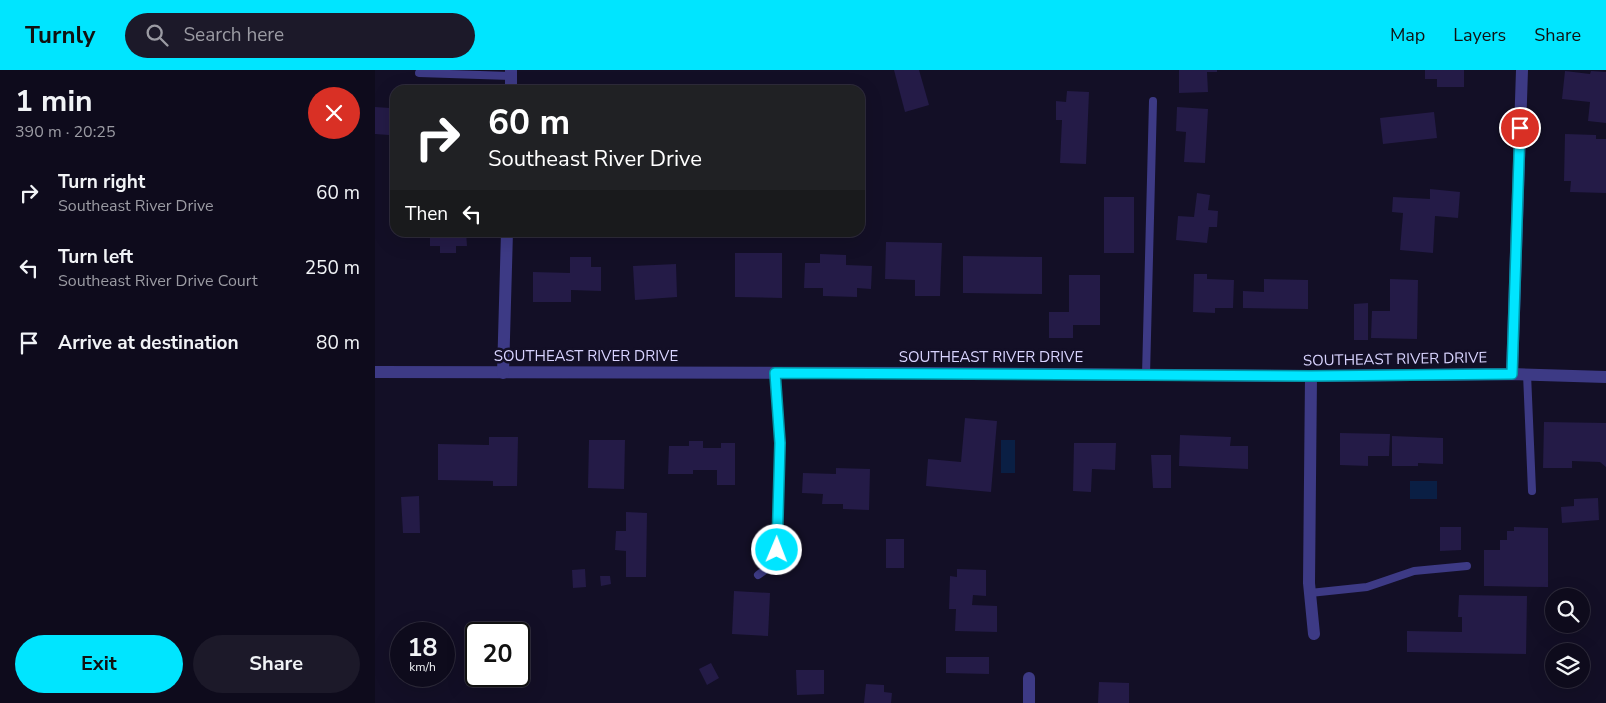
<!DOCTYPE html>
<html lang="en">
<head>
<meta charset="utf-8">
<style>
  :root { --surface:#0e0b1c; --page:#1c1929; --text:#f1f3f6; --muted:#9b9ba3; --line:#2e2b3b; --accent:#00e5ff }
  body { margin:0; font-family:"Nunito Sans",sans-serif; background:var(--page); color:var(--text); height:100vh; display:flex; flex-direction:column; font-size:19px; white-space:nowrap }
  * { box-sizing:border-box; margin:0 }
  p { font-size:16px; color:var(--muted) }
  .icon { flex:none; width:28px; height:28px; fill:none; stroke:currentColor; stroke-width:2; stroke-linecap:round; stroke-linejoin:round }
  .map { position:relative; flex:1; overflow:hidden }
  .details { display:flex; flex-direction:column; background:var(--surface); width:375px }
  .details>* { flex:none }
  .hud { position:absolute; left:15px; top:15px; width:475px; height:152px; border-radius:15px; box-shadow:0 5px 20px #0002,0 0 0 1px var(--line); background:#202124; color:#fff; overflow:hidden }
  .tools { position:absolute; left:1170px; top:518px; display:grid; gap:10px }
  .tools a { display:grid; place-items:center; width:45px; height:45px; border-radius:50%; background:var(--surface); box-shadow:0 5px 20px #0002,0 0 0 1px var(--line); font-size:25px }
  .speed { position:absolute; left:15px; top:552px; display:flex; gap:10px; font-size:25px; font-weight:700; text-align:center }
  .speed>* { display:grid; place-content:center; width:65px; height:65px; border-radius:50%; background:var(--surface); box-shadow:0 5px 20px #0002,0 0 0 1px var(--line); line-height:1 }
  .speed small { font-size:12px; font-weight:400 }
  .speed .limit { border:2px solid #111; border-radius:8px; background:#fff; color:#111 }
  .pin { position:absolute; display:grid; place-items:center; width:42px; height:42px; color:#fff; margin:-21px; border:2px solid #fff; border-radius:50%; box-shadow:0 1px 5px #0007 }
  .me { position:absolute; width:55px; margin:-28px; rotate:1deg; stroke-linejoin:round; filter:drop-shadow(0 0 4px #0008) }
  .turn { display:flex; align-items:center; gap:18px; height:105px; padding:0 15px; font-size:22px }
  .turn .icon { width:65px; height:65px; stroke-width:2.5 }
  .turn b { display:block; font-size:35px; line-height:42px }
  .then { display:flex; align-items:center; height:48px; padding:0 15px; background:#0003; gap:10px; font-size:19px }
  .round { display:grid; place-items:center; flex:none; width:52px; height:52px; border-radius:26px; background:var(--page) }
  .summary { display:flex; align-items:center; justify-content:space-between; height:85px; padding:0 15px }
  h1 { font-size:30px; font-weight:700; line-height:38px }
  .primary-button { display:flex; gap:10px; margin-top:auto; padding:10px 15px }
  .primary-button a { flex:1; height:58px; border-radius:30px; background:var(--accent); color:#111; font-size:20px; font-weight:700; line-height:58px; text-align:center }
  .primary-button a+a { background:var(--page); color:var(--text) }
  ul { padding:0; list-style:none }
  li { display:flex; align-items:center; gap:15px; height:75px; padding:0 15px }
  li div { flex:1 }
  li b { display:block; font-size:19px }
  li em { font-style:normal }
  header { display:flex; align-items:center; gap:30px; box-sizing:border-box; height:70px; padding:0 25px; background:var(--accent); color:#111 }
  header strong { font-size:24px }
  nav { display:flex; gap:28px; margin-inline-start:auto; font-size:18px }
  .search { width:350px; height:45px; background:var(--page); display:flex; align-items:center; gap:12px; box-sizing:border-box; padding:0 18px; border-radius:28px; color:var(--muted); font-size:19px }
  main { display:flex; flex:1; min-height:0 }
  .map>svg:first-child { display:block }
</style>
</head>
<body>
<header>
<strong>Turnly</strong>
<div class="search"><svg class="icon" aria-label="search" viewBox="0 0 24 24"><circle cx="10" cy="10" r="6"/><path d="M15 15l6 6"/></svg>Search here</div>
<nav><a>Map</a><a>Layers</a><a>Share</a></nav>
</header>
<main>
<section class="details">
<div class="summary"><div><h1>1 min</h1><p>390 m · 20:25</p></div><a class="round" style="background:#d93025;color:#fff"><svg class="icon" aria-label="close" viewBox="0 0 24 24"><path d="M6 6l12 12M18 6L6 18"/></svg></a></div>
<ul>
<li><svg class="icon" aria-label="right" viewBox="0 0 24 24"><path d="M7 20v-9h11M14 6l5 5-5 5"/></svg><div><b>Turn right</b><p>Southeast River Drive</p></div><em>60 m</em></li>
<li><svg class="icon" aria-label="left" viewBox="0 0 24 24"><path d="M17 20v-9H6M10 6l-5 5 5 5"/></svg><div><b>Turn left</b><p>Southeast River Drive Court</p></div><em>250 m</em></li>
<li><svg class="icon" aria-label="arrive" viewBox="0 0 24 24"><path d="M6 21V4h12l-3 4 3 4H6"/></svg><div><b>Arrive at destination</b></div><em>80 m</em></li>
</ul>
<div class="primary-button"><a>Exit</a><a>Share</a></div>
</section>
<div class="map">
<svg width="1231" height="633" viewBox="0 0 1231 633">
  <rect width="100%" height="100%" fill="#130f26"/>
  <g fill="#0a1f44">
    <rect x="626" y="370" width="14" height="33"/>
    <rect x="1035" y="411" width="27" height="18"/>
  </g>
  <g fill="#241b47">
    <path d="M519,0H544L554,35L530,42Z"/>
    <path d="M804,0H842V2H832L833,22L804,23Z"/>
    <path d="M1050,0H1089V17H1062V9H1050Z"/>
    <path d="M1190,1L1215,4L1216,1L1231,2V53L1213,51L1215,32L1187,29Z"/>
    <path d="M692,21L714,22L711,94L685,93L687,50H681V31L691,32Z"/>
    <path d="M0,37L15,38L14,65L0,64Z"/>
    <path d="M802,37L833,39L830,93L809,92L811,62L801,61Z"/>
    <path d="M1059,42L1062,68L1008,74L1005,48Z"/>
    <path d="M1190,64L1221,65V69H1231V123L1195,122L1196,111H1189Z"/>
    <path d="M1055,119L1085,122L1083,148L1060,146L1058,183L1025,180L1028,143L1017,142L1018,127L1055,129Z"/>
    <path d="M822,123L835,125L833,140L843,141L842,157H834L832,173L801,170L803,146L819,147Z"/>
    <rect x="729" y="127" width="30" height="56"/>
    <path d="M55,162H91L92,176H81V183H65V176H55Z"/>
    <path d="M511,172L567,173L565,226H540V210L510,209Z"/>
    <path d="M360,183H407V228L360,227Z"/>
    <path d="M445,184L471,185V195L497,196L496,219L482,218V227L448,226V218H429L430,193H445Z"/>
    <path d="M588,186L667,187V224L588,223Z"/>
    <path d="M195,187H216V197H226V221L196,220V232H158V202L195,203Z"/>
    <path d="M301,194L302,227L260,230L258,196Z"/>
    <path d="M819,204H832V209L859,210L858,238H840V243L818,242Z"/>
    <path d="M694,205H725V255H698V268H674V242H694Z"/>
    <path d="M889,209L933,210V239L868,238V221L889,222Z"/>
    <path d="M1015,209L1043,210L1042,269L996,268L997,241H1015Z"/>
    <path d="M993,233V270H979V234Z"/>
    <path d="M590,348L622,351L616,422L551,416L553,389L586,392Z"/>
    <path d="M1169,352L1231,353V397L1225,392L1197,391V398H1168Z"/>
    <path d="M965,363L1015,364L1014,386H993V396L965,395Z"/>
    <path d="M805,365L856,367L855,376H873V399L804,396Z"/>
    <path d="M1017,366L1068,368V394L1043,393V396H1017Z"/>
    <path d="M114,367H143L142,416H118V411L63,410V374L114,375Z"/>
    <path d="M214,370H250L249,419L213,418Z"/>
    <path d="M314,371H328V378H346V373H360V415H342V400H318V404H293L294,376H314Z"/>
    <path d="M699,373H741L740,400L717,399L716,422L698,421Z"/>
    <path d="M776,385H796V418H778Z"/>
    <path d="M461,398L495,399L494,440L468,439V434H447L448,424L427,423L428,403L461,404Z"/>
    <path d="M44,426L45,463H28L26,427Z"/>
    <path d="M1223,428L1224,450L1187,453L1186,437L1199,436V429Z"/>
    <path d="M251,442L272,443L271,507H251V481L240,480L241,461H251Z"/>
    <path d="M1065,457H1086V480L1065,481Z"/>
    <path d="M1139,457L1173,458V517L1109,516V480H1125V470H1132V461H1139Z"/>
    <rect x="511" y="469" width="18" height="29"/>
    <path d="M210,499L211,517L198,518L197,500Z"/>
    <path d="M582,499L611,500V526L598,525L597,535L622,536V562L580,561L581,539H574L575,506L582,507Z"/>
    <path d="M225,506H235L236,514L226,516Z"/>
    <path d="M359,521L395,523L393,566L357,564Z"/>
    <path d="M1084,525L1152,526L1151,584L1032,582V561L1087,562V547H1083Z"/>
    <path d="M571,587H614V604L571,603Z"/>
    <path d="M336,593L344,608L332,615L324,599Z"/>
    <path d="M421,600H449V624L422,625Z"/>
    <path d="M724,612L754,613V633H723Z"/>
    <path d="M491,614L509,615V622L517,623L516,633H489Z"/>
  </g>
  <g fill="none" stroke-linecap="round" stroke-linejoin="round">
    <g stroke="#3d3a85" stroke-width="8">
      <path d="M44,3L136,6"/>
      <path d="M1152,304L1157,421"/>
      <path d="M771,305L778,31"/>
      <path d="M383,505C394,497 400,495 403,480L405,373L400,303"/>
      <path d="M935,523L992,517L1039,501L1092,496"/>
    </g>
    <g stroke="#3d3a85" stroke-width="12">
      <path d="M136,20V0"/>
      <path d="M0,302L551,303L936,306L1137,304L1231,307"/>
      <path d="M128,303L132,162"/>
      <path d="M1137,304L1147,0"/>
      <path d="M936,306L934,513L939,564"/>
      <path d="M654,608V633"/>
    </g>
  </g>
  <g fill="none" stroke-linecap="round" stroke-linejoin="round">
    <defs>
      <path id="route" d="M402,480L405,373L400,303L936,306L1137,304L1145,58"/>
    </defs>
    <use href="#route" stroke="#0095a6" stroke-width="12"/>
    <use href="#route" stroke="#00e5ff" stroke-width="9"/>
  </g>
  <g text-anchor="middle" stroke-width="5" stroke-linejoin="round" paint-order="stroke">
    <g font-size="15" fill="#d9d4ff" stroke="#130f26">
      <text x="211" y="291">SOUTHEAST RIVER DRIVE</text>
      <text x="616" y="292">SOUTHEAST RIVER DRIVE</text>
      <text transform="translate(1020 289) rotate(-1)" y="5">SOUTHEAST RIVER DRIVE</text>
    </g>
  </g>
</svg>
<div class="tools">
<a><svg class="icon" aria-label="search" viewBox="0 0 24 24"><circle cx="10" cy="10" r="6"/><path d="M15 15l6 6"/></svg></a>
<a><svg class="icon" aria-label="layers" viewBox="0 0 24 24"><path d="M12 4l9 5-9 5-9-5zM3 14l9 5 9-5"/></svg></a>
</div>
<div class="speed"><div>18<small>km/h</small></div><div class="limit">20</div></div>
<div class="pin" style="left:1145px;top:58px;background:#d93025"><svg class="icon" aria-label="arrive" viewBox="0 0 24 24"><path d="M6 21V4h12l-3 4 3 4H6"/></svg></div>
<svg class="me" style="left:402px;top:480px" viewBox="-20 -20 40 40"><circle r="17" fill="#00e5ff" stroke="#fff" stroke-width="3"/><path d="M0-11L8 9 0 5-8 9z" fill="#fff"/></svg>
<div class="hud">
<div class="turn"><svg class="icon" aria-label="right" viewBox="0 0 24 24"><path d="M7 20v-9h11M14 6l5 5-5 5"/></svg><div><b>60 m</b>Southeast River Drive</div></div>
<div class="then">Then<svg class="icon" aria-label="left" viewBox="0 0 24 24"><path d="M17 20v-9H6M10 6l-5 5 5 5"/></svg></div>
</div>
</div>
</main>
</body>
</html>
